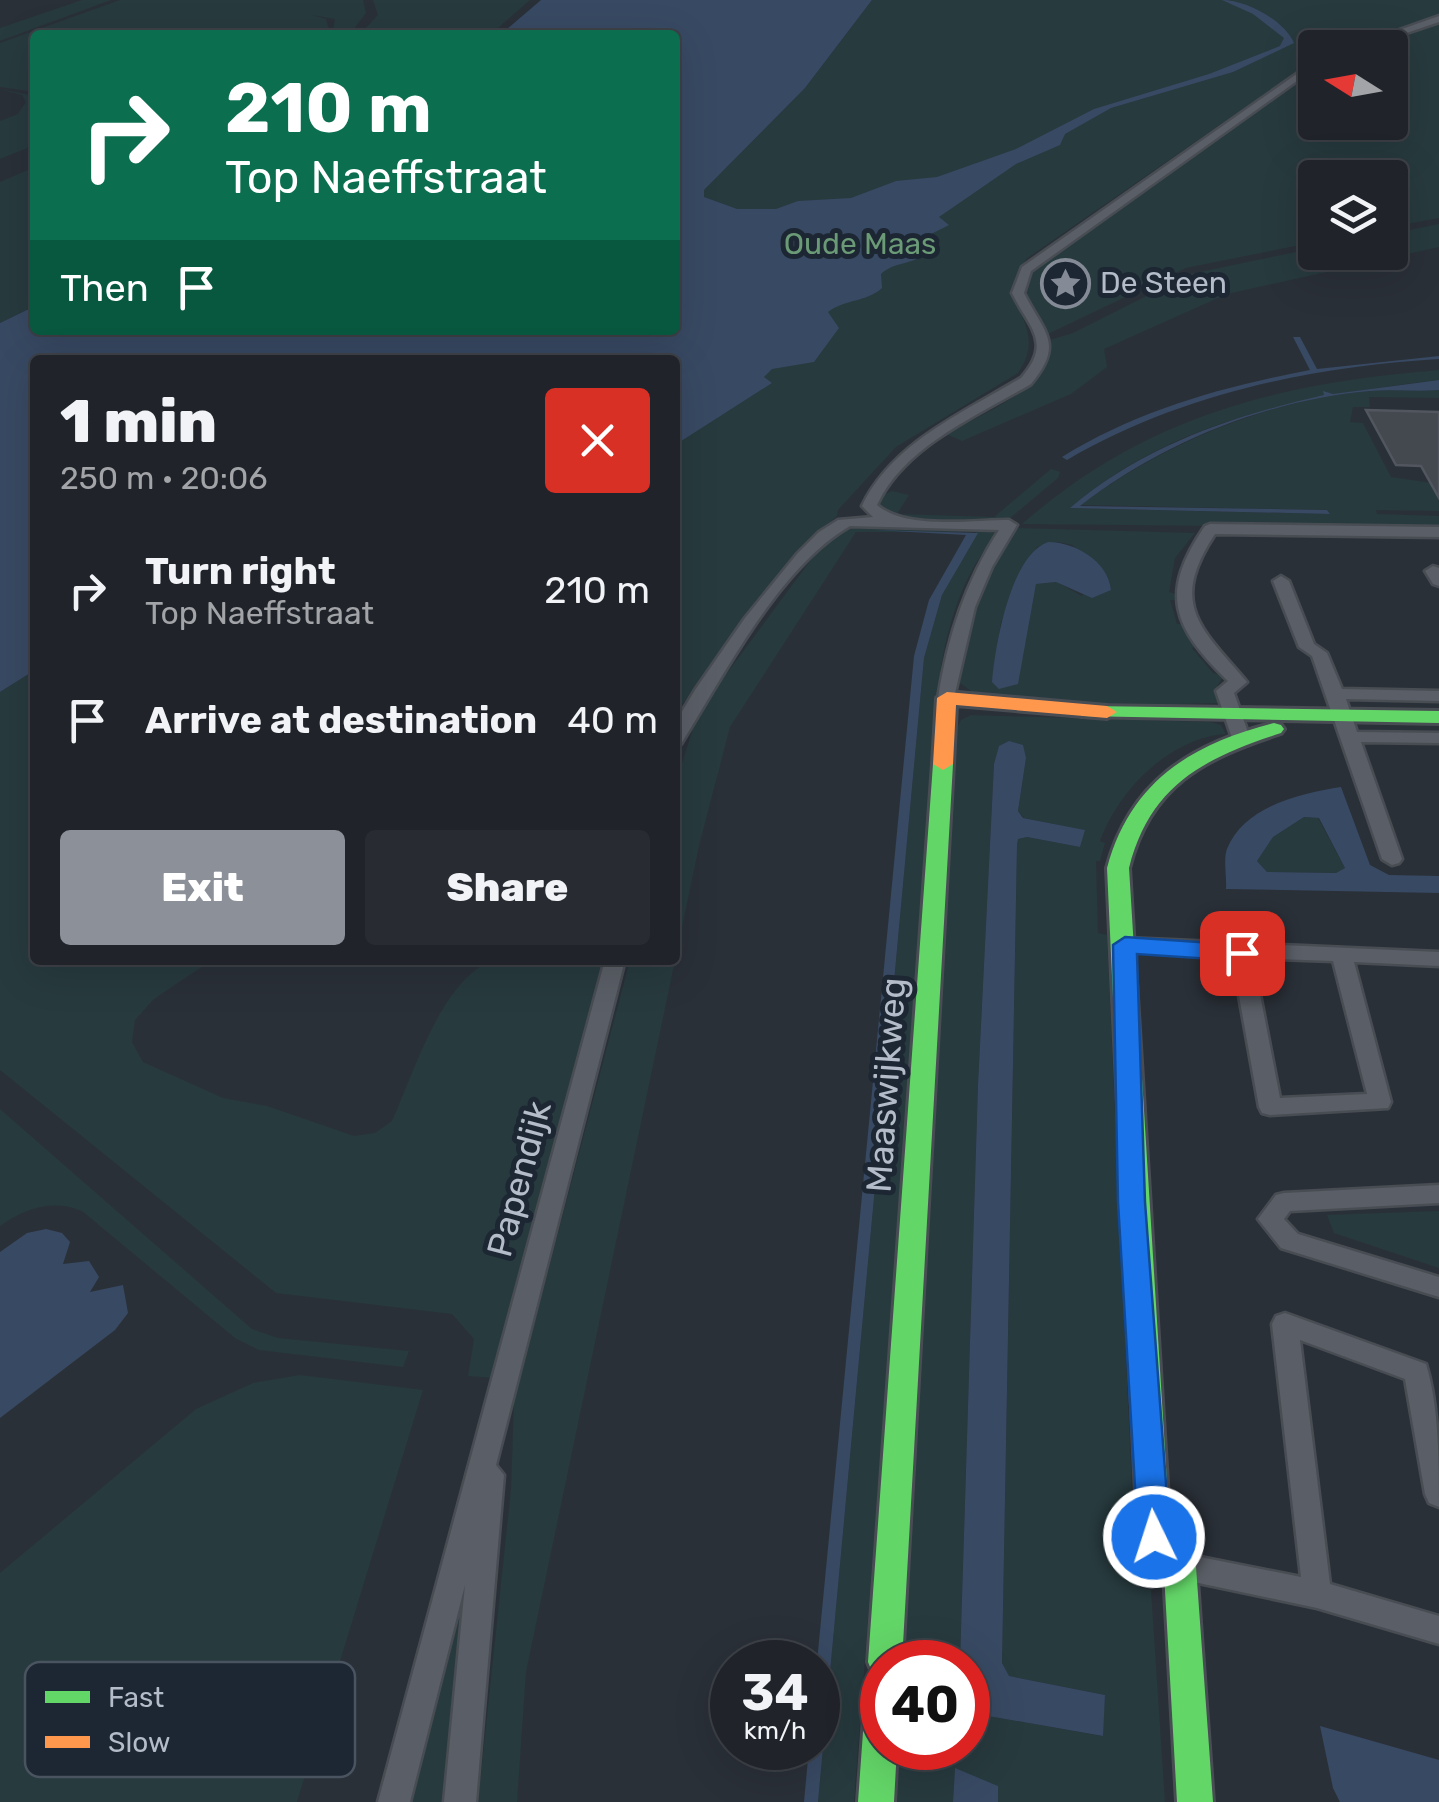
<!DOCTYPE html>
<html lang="en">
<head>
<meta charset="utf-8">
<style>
  :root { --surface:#20242a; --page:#282c32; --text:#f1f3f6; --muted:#a2a4a8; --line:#3d4147; --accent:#8c9099 }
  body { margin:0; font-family:Rubik,sans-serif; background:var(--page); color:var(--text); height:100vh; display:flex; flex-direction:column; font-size:38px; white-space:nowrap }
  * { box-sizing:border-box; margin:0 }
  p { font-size:32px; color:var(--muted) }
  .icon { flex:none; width:55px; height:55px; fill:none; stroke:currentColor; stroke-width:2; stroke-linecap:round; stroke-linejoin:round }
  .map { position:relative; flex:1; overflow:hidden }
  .sheet { position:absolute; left:30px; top:355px; width:650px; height:610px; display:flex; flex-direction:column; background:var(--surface); border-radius:10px; box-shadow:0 10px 40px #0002,0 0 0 2px var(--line) }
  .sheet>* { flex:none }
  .top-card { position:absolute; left:30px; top:30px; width:650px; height:305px; border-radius:10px; box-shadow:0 10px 40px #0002,0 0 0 2px var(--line); background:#0b6e4f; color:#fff; overflow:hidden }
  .needle { width:65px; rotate:281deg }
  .controls { position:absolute; left:1298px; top:30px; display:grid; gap:20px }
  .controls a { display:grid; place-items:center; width:110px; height:110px; border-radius:10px; background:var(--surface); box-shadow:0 10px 40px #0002,0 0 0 2px var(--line); font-size:50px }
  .speed { position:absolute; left:710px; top:1640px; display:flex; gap:20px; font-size:50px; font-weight:700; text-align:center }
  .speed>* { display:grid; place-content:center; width:130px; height:130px; border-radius:50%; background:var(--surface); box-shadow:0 10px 40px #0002,0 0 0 2px var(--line); line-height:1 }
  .speed small { font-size:25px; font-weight:400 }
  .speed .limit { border:15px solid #d22; background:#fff; color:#111 }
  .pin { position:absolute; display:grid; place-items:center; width:85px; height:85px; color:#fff; margin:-42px; border-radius:20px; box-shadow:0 5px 15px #0006 }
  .me { position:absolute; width:110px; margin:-55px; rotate:356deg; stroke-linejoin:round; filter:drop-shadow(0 0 8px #0008) }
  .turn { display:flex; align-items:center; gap:35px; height:210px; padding:0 30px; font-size:45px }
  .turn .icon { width:130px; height:130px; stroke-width:2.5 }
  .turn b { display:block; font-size:70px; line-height:85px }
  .then { display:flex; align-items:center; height:95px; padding:0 30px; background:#0003; gap:20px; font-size:38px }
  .round { display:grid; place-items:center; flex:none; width:105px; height:105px; border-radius:10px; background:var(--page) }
  .overview { display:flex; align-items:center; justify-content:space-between; height:170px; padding:0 30px }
  h1 { font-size:60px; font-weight:800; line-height:75px }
  .button { display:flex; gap:20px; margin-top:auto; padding:20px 30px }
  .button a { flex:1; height:115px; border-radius:10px; background:var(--accent); color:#fff; font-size:40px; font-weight:800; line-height:115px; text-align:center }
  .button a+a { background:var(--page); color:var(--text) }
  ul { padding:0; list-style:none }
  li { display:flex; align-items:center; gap:30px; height:130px; padding:0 30px }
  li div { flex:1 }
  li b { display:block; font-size:38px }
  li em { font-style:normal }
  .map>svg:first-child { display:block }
</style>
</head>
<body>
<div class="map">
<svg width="1439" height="1802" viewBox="0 0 1439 1802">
  <rect width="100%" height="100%" fill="#2a3038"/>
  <g fill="#273a3e" fill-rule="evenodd">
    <path d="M82,0H111L0,41V28Z"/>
    <path d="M120,0H363L366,13L349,35H332L335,19L312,15L326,19L329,29L325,35H35V92L0,87V43Z"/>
    <path d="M373,0H530L490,35H359L378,15Z"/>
    <path d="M872,0H1439V17L1344,47L1315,48V59L1026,259L1010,290C1024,322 1040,341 1018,373L896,447L838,510L837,516L810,540L675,714V360H490L675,330L704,190L805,88Z"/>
    <path d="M1439,21V218L1390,227V178H1315V242L1186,268L1048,334L1026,299L1029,272L1315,66V122H1390V48L1361,47Z"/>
    <path d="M0,89L35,96V145L0,159V121L18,114L26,102L22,95Z"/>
    <path d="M35,167V306L0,323V182Z"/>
    <path d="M1439,224V247L1227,294L1104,349L1107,367L1071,394L962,441L946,434C980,414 1054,388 1050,340L1073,333L1190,274L1315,248V252H1390V234Z"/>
    <path d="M1439,370V380C1310,395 1172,419 1071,508L1330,514L1327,510L1080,505C1164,444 1265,400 1370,391C1393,389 1416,392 1439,390V398L1369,397L1370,407H1353L1350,422L1363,423L1391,477L1439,484V511L1376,510L1377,514L1439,516V528L1022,524C1145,416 1278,383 1439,370Z"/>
    <path d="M1051,469L1060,472L1058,478L1009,519L999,521L905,520L877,509L875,499L892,491L909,495L897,514L994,517Z"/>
    <path d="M859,525L987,528L996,535C962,576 948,623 940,674L854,1802H818L924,658L942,595L976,532H856L730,727L699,846L526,1672L517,1802H478L511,1489L514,1400L630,960H675V786L698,712L825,541L844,528Z"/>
    <path d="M1018,528L1195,533L1175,558L1169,592L1175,594L1176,600H1170L1177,624H1183L1197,646L1192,648L1213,673L1224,676L1217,686L1219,703L1099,706L978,696L957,681C968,624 980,574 1018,528ZM1058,542L1072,545L1100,566L1082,596L1057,582L1036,584L1028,618L992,682L1001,622L1037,547Z"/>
    <path d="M35,670V960H212L154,999L135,1020L132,1042L143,1062L223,1098L267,1106L354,1136L375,1133L392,1121C414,1073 441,980 493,960H610L493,1378L468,1376L474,1339L452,1314L276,1293L0,1070V692Z"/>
    <path d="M971,715L1210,722L1221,725L1226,734C1169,738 1119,790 1100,841L1105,843L1100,861H1096L1098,933L1107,935L1134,1535H1117V1553L1136,1556L1137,1586L1151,1590L1165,1802H998V1786L955,1769L953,1802H885L888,1748H968V1707L972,1713L1102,1736L1105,1695L1008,1676L1002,1663L1017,845L1018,839L1027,837L1080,847L1084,830L1024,818L1018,811L1026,758L999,747L994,765L978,1085L960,1662H893L951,740L961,720Z"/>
    <path d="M1304,817L1318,818L1345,868L1336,873L1267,872L1257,861L1273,837Z"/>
    <path d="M0,1109L252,1329L278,1338L409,1351L403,1367L259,1350L235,1338L82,1211C52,1199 26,1208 0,1226Z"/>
    <path d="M1439,1211V1268L1334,1233L1327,1215Z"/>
    <path d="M300,1375L423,1390L297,1802H0V1573L196,1409L253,1383Z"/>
    <path d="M472,1568L443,1802H409Z"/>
  </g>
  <g fill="#384963" fill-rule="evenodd">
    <path d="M541,0H872L805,88L704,190V197L737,209H776L798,201L851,198L896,181L937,177L1016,149L1094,109L1209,74L1280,46L1284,38L1253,14L1222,0C1246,0 1284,20 1294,43L1233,72L1111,108L1065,134L1060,145L1016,164L939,217L949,225L921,239L929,250C915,266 896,260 881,274L882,288C867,302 845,299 828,312L839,328L814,362L772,369L764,377L772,383L675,445V360H35V670L0,692V323L35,306V330H675V35H500Z"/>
    <path d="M1293,337H1300L1317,369L1439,356V359C1310,367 1180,394 1067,460L1062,457C1138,410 1222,387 1310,370Z"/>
    <path d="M1439,380V390C1416,392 1393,389 1370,391C1267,400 1161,443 1080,506L1327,510L1330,514L1070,508C1143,446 1232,416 1324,395L1323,391L1333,394Z"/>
    <path d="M874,530L978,533L942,595L924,658L818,1802H804L809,1748H818L817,1662L914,656L929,600L966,535Z"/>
    <path d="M1048,542C1075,542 1108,561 1111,590L1092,598L1056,582L1036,584L1018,684L999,689L992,682C995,647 1010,555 1048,542Z"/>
    <path d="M1009,741L1023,745L1026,758L1018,811L1023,818L1085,830L1080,847L1027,837L1018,839L1017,845L1002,1663L1009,1676L1105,1695L1103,1736L971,1713L968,1662H960L978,1085L994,764L999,746Z"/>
    <path d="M1341,787L1370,865L1389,875L1439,876V893L1226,889C1227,878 1223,859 1227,849C1244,806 1302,793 1341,787ZM1304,817L1319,818L1345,868L1336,873L1267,872L1257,861L1273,837Z"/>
    <path d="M46,1229L62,1233L70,1242L63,1264L89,1261L99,1277L90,1292L123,1285L128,1313L115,1330L0,1418V1252L27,1233Z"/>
    <path d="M1320,1726L1439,1760V1802H1340L1333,1788Z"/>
    <path d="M955,1768L998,1786V1802H953Z"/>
  </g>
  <path fill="#444950" stroke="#52575f" stroke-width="2.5" d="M1366,410L1439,412V498L1421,466L1396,465Z"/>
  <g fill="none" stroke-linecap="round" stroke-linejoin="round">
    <defs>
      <g id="street">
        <path d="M1439,16V22L1362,48H1348Z"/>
        <path d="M1315,61V68L1031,271L1024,293C1044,333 1065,343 1031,384C977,416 904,446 877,505C906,530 972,520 1009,520L1017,525L992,567L975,607L953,702L947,703L938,698C948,636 965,583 999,530L850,526C779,567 724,675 681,744L675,745V723L695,690L745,618L797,554L819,532L838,520L873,517L862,506C892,443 964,412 1021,378C1053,342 1029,328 1012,293L1022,267Z"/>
        <path d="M1210,524L1439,527V537L1215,534C1168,605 1201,628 1247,682L1234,693L1250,738L1241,743L1232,738L1216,691L1228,681C1172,627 1159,593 1205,526Z"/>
        <path d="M1433,566L1439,568V586L1433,584L1425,571Z"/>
        <path d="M1281,576L1289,581L1314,644L1327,653L1342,689L1439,691V701L1346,699L1357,732L1439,733V743L1361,742L1402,859L1399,863L1392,865L1382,859L1312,656L1299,647L1273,581Z"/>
        <path d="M1125,938L1439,952V966L1354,962L1391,1102L1388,1108L1270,1115L1262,1113L1259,1107L1232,957L1118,950L1115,945ZM1253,958L1333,961L1367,1094L1280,1098Z"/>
        <path d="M605,960H625L496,1465L504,1475L476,1802H444L465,1585L410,1802H378Z"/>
        <path d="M1439,1185V1203L1290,1211L1284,1219L1298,1234L1439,1277V1297L1281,1248L1258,1219L1276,1195L1284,1193Z"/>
        <path d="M1285,1313L1426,1364C1439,1406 1439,1462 1439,1507L1429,1503L1425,1494L1405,1379L1300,1340L1330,1584L1439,1616V1644L1317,1608L1170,1577L1166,1567L1170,1557L1180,1553L1301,1577L1272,1324L1276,1316Z"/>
      </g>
      <g id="fast">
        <path d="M1089,706L1439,711V723L1082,716L1079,712L1082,708Z"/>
        <path d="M1274,723L1281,725L1284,729L1281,733C1204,758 1150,785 1129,868L1170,1531L1196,1567L1213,1802H1177L1164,1573L1138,1537L1107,868C1130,782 1191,744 1274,723Z"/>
        <path d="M943,758L953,764L902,1662H882V1678L873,1674L868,1662L933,764Z"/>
        <path d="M882,1687V1748H897L894,1802H858L865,1704L870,1692Z"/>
      </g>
      <path id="slow" d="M947,692L1107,706L1117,712L1107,718L956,705L953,764L943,770L933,764L937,698Z"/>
    </defs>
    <use href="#street" stroke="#484c53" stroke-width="5"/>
    <use href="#fast" stroke="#484c53" stroke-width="6"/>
    <use href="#slow" stroke="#484c53" stroke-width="6"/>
    <use href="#street" fill="#5a5e66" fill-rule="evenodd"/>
    <use href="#fast" fill="#63d668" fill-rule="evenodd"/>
    <use href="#slow" fill="#ff974d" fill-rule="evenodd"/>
  </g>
  <path fill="#1a73e8" stroke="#114b97" stroke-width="2.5" d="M1125,937L1242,945L1253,953L1242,961L1137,954L1145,1202L1170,1537L1165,1548L1154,1552L1142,1548L1138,1537L1118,1202L1113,945Z"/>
  <defs>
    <symbol id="sight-ring" viewBox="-11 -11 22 22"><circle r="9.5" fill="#1d2633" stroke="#848b96" stroke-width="1.5"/><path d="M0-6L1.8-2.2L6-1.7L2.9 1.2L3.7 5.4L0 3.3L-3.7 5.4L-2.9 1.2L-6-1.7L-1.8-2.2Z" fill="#848b96"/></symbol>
  </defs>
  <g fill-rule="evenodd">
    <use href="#sight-ring" x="1038" y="256" width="55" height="55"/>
  </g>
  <g text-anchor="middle" stroke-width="10" stroke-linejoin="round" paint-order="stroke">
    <g font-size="30" fill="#6b9a76" stroke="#1d2633">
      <text x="860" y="254">Oude Maas</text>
    </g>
    <g font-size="30" fill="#b4bcc9" stroke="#1d2633" text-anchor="start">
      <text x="1100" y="293">De Steen</text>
    </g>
    <g font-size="35" fill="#b4bcc9" stroke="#1d2633">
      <text transform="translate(886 1085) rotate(-86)" y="12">Maaswijkweg</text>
      <text transform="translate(519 1179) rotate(-75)" y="12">Papendijk</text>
    </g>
  </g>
  <rect x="25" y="1662" width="330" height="115" rx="15" fill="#1d2633" stroke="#4a5360" stroke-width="2.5"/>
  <rect x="45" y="1691" width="45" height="12" fill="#63d668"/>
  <rect x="45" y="1736" width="45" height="12" fill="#ff974d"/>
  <g font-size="28" fill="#b4bcc9">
    <text x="108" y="1707">Fast</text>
    <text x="108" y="1752">Slow</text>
  </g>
</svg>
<div class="controls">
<a><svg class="needle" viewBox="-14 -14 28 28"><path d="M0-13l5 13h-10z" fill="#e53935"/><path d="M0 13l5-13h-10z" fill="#a2a4a8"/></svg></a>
<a><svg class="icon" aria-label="layers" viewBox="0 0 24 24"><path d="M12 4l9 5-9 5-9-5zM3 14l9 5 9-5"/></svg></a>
</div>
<div class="speed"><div>34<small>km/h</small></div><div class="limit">40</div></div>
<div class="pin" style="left:1242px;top:953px;background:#d93025"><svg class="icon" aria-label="arrive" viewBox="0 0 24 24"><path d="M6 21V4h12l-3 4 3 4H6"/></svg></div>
<svg class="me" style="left:1154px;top:1537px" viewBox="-20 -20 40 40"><circle r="17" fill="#1a73e8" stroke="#fff" stroke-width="3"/><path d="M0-11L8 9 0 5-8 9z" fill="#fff"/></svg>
<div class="top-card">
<div class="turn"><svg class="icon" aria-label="right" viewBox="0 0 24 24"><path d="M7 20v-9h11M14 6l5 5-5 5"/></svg><div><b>210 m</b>Top Naeffstraat</div></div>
<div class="then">Then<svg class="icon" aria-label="arrive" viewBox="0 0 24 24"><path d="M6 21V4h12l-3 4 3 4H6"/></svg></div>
</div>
<section class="sheet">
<div class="overview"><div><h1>1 min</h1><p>250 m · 20:06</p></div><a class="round" style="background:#d93025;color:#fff"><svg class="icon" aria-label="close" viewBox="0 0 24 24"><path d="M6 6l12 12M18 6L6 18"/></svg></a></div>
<ul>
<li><svg class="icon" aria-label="right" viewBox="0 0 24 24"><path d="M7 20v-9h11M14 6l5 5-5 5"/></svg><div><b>Turn right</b><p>Top Naeffstraat</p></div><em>210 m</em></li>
<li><svg class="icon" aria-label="arrive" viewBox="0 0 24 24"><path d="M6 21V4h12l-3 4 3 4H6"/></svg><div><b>Arrive at destination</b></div><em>40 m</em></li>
</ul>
<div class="button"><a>Exit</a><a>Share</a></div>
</section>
</div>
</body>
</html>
